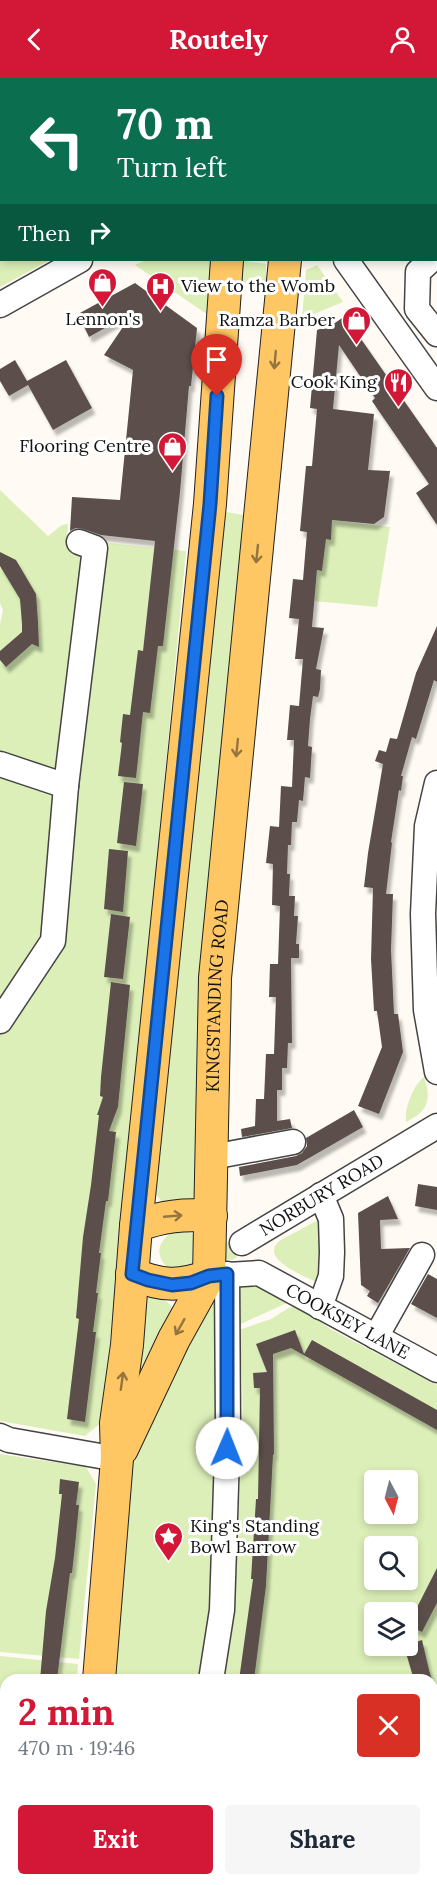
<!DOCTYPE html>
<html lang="en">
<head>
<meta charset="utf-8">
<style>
  :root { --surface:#fff; --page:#f6f6f7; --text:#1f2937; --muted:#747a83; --accent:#d21737 }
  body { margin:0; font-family:Lora,serif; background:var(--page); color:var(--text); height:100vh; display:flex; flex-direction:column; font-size:22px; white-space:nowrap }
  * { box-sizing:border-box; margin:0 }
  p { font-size:20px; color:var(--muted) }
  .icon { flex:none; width:33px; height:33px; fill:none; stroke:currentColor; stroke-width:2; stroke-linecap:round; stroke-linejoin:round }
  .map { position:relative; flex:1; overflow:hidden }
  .drawer { position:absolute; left:0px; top:1596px; width:438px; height:212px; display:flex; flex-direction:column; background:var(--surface); border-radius:18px 18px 0 0; box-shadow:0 3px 9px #0003 }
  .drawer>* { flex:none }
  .top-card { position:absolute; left:0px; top:0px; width:438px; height:183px; box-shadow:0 3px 9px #0003; background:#0b6e4f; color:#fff; overflow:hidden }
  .needle { width:39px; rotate:173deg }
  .buttons { position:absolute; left:364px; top:1392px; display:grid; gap:12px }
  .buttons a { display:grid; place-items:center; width:54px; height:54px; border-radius:6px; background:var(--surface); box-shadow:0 3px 9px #0003; font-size:30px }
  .pin { position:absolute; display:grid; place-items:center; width:51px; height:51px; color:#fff; margin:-62px -26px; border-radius:50% 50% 50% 0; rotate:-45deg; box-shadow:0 0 6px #0007 }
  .pin .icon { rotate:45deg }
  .me { position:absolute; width:66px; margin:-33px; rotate:1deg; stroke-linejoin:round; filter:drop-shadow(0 0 4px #0008) }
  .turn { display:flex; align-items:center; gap:21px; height:126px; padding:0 18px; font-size:27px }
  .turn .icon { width:78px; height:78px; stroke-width:2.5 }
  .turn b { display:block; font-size:42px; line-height:51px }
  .then { display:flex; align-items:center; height:57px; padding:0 18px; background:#0003; gap:12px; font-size:22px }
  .round { display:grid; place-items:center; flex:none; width:63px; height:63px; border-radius:6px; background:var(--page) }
  .summary { display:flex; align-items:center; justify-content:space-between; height:102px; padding:0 18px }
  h1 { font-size:36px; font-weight:700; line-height:45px; color:var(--accent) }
  .primary-button { display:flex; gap:12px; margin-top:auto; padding:12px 18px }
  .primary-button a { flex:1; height:69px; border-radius:6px; background:var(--accent); color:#fff; font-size:24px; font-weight:700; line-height:69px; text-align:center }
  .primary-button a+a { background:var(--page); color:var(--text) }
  header { display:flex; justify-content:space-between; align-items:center; height:78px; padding:0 18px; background:var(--accent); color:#fff; font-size:27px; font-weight:700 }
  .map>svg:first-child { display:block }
</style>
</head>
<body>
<header><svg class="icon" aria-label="back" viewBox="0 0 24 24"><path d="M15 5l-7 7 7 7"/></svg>Routely<svg class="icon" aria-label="person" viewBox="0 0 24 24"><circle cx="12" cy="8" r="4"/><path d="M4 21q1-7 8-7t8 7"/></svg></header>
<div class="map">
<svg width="437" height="1807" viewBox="0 0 437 1807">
  <defs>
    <filter id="shadow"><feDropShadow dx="3.5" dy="6" stdDeviation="1.5" flood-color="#0004"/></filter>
  </defs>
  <rect width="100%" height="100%" fill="#fffbf4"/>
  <g fill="#dcefb8" fill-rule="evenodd">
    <path d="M0,69L2,182H50L0,209Z"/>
    <path d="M146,182H216L211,239L135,187Z"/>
    <path d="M244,183L266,186V206L240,205Z"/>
    <path d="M317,187L343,224L302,241L306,192Z"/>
    <path d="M0,412L48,458L62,447L68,446L67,460L75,461L87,474L61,697L0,679V546L3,532L0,525Z"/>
    <path d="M220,433L250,438L203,1112L193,1123L164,1125L153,1114Z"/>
    <path d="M332,442L390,449L377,529L314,523L317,492H322L325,469L320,461H331Z"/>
    <path d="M99,464L186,473L130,1068L126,1087V1109L102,1344L85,1358L0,1343V953L40,893Z"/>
    <path d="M0,690L56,711L47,863L0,933Z"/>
    <path d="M424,999C432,1022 428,1033 406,1044C404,1030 413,1008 424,999Z"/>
    <path d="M320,1141L321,1203L319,1205C308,1200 255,1180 281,1162Z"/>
    <path d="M177,1152L187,1153L196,1158L199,1185L172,1193C153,1180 156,1161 177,1152Z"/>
    <circle cx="230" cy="1173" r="9"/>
    <path d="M246,1207L262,1210L289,1224L234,1249L237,1209Z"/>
    <path d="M221,1218L212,1532L203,1602H105L126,1384L209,1228Z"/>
    <path d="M156,1219C166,1222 172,1226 174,1235L143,1291L139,1296H136L144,1223L148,1220Z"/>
    <path d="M290,1229H298L332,1252L437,1307V1668L432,1677V1602H221C233,1486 250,1369 239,1252L271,1241ZM375,1402H408V1436H375ZM375,1468H408V1502H375ZM375,1534H408V1568H375Z"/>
    <path d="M0,1376L86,1389L96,1406L79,1581L0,1574Z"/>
    <path d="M0,1578L78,1586L77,1602H6V1802H50L49,1807H0Z"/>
    <path d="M437,1742V1807H181L182,1802H432V1751Z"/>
    <path d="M84,1802H174L173,1807H83Z"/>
  </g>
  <g fill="#5b4f4b" filter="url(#shadow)">
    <path d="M135,205L197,250L191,308H189L180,414L163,568H158L150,635L143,634L136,700L118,698L122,665L120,664L123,636L130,637L138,572L143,573L155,463L101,457L83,451L76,450L70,453L72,419L120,422L133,292L104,277L133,234L89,259L78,236Z"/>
    <path d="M345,238L437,370V447L416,415L429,406L372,323L375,320L339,267L333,331L374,336L368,392L390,393L384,439L374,446L332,442L331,462L326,461L322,493L317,492L312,549L324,550L316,591L321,592L320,611L318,619L313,618L310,641L308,668L312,669L310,700L305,699L303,723L299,722L297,744H292L291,767H288L287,796H290L289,818H295L294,838H298L296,866H299V880H291L292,965H288L287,990H282V1012H277V1043L290,1041L292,1050L242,1059L241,1051L255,1048L256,1021H264L266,976H274L276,919H269L270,886H278L280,828L272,827L273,786L266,785L270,748L279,749L281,708L292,709L294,662H287L290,627L299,628L303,581H295L299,541L289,540L293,501L303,502L307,454L300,453L306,388H312L317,331L310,330L317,252L332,247Z"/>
    <path d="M15,282L27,303L66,282L92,330L53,352L28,307L9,318L0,303V291Z"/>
    <path d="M0,474L16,482L36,516L38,544L39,569L32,566L6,589L0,582V573L22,554V546L20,521L0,488Z"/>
    <path d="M437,548V604L434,602L416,661L412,659L401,698H403L401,713L399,712L391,764L392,765L386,816H393L391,872L394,936H398L403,974L379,1036L358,1028L382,969L377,933H374L371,881L373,810L364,809L368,775L383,686L375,683L379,672L386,674L390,660L397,661L416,595Z"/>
    <path d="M124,704L143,706L136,768L117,765Z"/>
    <path d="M109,771L128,773L123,834L104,831Z"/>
    <path d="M111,836L130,839L123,901L104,899Z"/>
    <path d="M111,904L130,907L118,1029L109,1053L116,1054L108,1123H106L99,1175H101L96,1215H98L93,1254H96L85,1344L67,1341L79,1241L76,1240L83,1159L91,1107L99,1037H97L103,1019L100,1018L101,999Z"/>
    <path d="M354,1032L363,1049L297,1087L240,1098L239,1089L296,1078L302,1075L307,1068L306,1060Z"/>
    <path d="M418,1106L437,1109V1132L415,1128Z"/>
    <path d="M388,1118L398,1141L380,1142L381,1171L410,1170L378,1225L367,1218L370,1213L361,1207L358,1135Z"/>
    <path d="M428,1196L437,1201V1240L411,1226Z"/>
    <path d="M295,1252L304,1276L312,1262L437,1332V1352L291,1270L273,1276L274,1376L273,1377L266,1508L254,1602H239L253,1501H251L256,1421H258L260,1310H254L253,1295L267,1294L256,1266Z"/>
    <path d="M60,1401L79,1404L76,1427H79L75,1468L72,1495H70L57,1602H40L46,1533L55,1480L62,1416H59Z"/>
    <path d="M437,1490V1525L422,1554L408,1547Z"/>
    <path d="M422,1562L429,1592L432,1602H414L404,1568Z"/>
  </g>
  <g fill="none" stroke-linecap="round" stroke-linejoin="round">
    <defs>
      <g id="minor">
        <path d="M346,182L437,310"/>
        <path d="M431,182L418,194L417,231L437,256"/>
        <path d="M0,227L80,182"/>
        <path d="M0,686L66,708"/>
        <path d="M437,705L427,748L423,836L426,932L437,994"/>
        <path d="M0,943L53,863L66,708L95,470L79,464"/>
        <path d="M212,1079L293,1064"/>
        <path id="s1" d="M242,1165L437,1048"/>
        <path id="s2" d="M212,1198L259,1195L437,1292"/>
        <path d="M320,1229L331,1198L332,1174L331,1141L321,1117"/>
        <path d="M376,1259L422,1177"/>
        <path d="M0,1358L9,1362L117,1381"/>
        <path d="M211,1602L222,1532L228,1347L227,1196"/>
        <path d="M432,1690L437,1681"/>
      </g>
      <g id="major">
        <path d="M251,2V0"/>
        <path d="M290,2V0"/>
        <path d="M0,25H2"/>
        <path d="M0,51H2"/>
        <path d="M436,109H437"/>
        <path d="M436,138H437"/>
        <path d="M136,1148C163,1138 183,1136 211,1138"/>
        <path d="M132,1196C161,1208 179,1209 209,1198"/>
        <path id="s3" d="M122,1371L174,1261L209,1198L215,900L285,182"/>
        <path d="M99,1602L117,1381L116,1345L127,1267L136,1148L210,426L227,182"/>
        <path d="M78,1807L79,1802"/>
      </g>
    </defs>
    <use href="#minor" stroke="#444" stroke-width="27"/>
    <use href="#major" stroke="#222" stroke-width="34"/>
    <use href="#minor" stroke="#fff" stroke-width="24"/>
    <use href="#major" stroke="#ffc664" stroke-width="32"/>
  </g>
  <defs><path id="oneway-shaft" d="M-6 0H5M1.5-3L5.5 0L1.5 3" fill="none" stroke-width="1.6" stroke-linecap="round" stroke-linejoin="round" transform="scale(1.5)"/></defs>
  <g stroke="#94753f">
    <use href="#oneway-shaft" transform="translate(275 282) rotate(95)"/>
    <use href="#oneway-shaft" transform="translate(257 476) rotate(96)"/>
    <use href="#oneway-shaft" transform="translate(237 670) rotate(96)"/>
    <use href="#oneway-shaft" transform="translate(173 1138) rotate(-5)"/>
    <use href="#oneway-shaft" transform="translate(180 1249) rotate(119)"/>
    <use href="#oneway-shaft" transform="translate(122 1303) rotate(-82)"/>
  </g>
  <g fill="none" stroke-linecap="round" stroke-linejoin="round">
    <defs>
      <path id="route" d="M217,318L210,426L132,1196L148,1202L172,1207L191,1205L209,1198L227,1196V1370"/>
    </defs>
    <use href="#route" stroke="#114b97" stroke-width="15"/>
    <use href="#route" stroke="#1a73e8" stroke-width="10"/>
  </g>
  <defs>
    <symbol id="shop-pin" viewBox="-11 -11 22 30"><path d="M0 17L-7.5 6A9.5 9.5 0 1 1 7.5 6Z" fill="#d21737" stroke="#fff"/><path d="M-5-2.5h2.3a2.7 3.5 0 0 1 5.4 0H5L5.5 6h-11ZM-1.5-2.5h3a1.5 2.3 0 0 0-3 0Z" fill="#fff"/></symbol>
    <symbol id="hospital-pin" viewBox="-11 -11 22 30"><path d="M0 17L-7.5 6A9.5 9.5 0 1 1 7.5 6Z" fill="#d21737" stroke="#fff"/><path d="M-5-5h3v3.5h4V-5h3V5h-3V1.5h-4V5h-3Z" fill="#fff"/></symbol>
    <symbol id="restaurant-pin" viewBox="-11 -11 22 30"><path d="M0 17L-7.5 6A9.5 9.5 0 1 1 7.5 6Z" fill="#d21737" stroke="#fff"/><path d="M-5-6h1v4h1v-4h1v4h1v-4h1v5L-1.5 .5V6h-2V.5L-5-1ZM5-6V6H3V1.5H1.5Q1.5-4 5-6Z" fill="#fff"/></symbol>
    <symbol id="sight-pin" viewBox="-11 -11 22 30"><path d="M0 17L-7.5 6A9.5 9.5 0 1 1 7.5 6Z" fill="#d21737" stroke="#fff"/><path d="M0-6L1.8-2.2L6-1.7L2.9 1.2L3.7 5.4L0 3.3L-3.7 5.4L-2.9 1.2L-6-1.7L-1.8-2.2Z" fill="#fff"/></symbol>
  </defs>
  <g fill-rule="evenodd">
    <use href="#shop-pin" x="86" y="188" width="33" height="45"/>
    <use href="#hospital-pin" x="144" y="192" width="33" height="45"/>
    <use href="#shop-pin" x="340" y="226" width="33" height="45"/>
    <use href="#restaurant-pin" x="382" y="288" width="33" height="45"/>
    <use href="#shop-pin" x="156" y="352" width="33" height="45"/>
    <use href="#sight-pin" x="152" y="1442" width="33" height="45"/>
  </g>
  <g text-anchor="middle" stroke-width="6" stroke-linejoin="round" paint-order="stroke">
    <g font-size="18" fill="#111" stroke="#fff" text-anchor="end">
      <text x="181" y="214" text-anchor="start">View to the Womb</text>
      <text x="103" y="247" text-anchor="middle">Lennon's</text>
      <text x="335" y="248">Ramza Barber</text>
      <text x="377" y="310">Cook King</text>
      <text x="151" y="374">Flooring Centre</text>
      <text x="190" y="1454" text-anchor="start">King's Standing<tspan x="190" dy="21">Bowl Barrow</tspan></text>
    </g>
    <g font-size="18" fill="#111" stroke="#fff">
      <text dy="6" stroke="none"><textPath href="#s3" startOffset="474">KINGSTANDING ROAD</textPath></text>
      <text dy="6" stroke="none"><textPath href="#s1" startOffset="93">NORBURY ROAD</textPath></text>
      <text dy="6" stroke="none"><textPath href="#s2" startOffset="148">COOKSEY LANE</textPath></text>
    </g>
  </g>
</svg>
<div class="buttons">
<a><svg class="needle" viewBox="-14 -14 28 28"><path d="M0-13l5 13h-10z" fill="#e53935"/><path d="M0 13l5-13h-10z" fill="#747a83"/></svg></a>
<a><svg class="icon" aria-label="search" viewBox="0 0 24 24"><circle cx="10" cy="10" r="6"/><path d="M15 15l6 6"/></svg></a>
<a><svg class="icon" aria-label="layers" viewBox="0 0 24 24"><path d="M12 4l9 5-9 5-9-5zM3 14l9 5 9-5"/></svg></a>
</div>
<div class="pin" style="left:217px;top:318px;background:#d93025"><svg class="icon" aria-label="arrive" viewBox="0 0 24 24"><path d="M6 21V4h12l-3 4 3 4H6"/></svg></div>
<svg class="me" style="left:227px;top:1370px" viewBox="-20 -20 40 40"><circle r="19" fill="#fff"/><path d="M0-13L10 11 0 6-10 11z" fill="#1a73e8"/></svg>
<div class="top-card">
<div class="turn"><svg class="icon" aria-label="left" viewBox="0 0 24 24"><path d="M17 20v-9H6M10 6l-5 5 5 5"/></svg><div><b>70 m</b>Turn left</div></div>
<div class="then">Then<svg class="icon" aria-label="right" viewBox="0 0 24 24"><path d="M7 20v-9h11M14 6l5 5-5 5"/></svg></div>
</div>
<section class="drawer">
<div class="summary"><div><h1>2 min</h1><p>470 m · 19:46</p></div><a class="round" style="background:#d93025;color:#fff"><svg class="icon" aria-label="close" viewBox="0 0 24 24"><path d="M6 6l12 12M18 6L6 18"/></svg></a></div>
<div class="primary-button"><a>Exit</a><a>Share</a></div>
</section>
</div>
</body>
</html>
